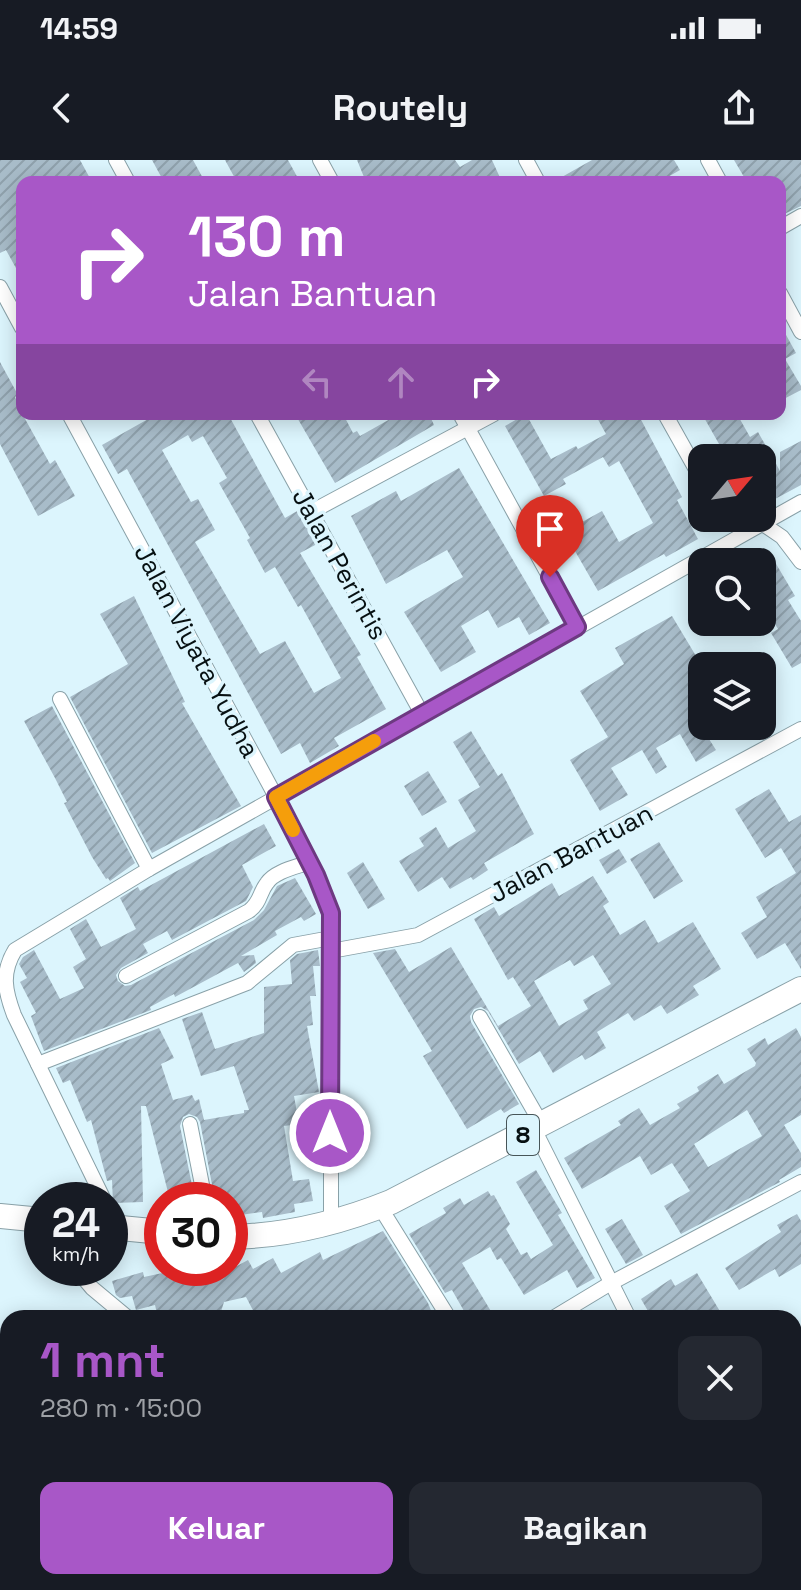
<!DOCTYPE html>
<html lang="id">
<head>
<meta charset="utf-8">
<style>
  :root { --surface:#171b24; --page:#242831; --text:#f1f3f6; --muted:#9ea1a6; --accent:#a857c7 }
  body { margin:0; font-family:"Space Grotesk",sans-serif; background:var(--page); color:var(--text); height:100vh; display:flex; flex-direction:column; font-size:30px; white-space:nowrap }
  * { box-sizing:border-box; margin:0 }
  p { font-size:26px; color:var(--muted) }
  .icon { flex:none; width:44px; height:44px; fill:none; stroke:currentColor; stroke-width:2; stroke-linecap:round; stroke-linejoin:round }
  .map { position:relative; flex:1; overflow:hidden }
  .drawer { position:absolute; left:0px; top:1150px; width:802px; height:280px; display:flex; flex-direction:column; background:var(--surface); border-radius:24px 24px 0 0; box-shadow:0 4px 20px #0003 }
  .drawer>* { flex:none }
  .top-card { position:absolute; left:16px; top:16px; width:770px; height:244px; border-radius:16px; box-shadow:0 4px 20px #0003; background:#a857c7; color:#fff; overflow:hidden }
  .needle { width:52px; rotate:61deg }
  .fabs { position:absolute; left:688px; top:284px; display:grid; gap:16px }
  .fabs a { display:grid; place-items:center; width:88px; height:88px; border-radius:16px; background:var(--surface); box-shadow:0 4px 20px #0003; font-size:40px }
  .speed { position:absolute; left:24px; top:1022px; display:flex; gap:16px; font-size:40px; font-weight:700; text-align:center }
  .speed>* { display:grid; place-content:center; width:104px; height:104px; border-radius:50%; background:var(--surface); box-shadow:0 4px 20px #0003; line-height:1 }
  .speed small { font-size:20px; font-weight:400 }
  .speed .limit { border:12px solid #d22; background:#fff; color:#111 }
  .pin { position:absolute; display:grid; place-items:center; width:68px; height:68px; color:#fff; margin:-82px -34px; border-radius:50% 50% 50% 0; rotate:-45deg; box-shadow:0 0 8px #0007 }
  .pin .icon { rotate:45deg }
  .me { position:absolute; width:88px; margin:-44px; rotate:0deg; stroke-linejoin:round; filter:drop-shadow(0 0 6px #0008) }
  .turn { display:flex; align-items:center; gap:28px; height:168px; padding:0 40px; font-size:36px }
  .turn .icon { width:104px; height:104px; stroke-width:2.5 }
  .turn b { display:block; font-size:56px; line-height:68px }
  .lanes { display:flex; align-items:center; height:76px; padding:0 40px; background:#0003; justify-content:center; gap:40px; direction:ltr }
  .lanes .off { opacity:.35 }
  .round { display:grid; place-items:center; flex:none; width:84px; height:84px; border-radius:16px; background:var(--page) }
  .head { display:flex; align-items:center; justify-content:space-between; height:136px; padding:0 40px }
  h1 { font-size:48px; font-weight:800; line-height:60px; color:var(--accent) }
  .action { display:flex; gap:16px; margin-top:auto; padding:16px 40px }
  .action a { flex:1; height:92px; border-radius:16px; background:var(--accent); color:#fff; font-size:32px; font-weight:800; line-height:92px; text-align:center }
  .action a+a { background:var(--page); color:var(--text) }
  .status { display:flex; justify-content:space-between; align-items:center; height:56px; padding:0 40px; background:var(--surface); direction:ltr }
  .status svg { height:22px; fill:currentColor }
  header { display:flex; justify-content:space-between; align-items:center; height:104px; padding:0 40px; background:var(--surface); font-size:36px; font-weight:800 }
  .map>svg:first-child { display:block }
</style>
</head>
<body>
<div class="status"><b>14:59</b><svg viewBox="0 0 49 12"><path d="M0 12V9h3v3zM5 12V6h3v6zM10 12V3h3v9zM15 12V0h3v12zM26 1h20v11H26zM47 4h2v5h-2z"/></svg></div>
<header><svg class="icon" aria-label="back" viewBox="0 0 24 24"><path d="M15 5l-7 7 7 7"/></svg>Routely<svg class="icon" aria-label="share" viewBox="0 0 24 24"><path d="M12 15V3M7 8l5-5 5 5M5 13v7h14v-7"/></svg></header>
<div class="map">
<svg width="801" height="1430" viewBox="0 0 801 1430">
  <defs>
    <pattern id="building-hatch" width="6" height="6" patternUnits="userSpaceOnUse" patternTransform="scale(2)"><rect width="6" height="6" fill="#a8bcc9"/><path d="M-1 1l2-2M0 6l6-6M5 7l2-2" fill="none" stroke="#8fa1ac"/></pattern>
  </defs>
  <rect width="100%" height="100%" fill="#dcf5fd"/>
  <g fill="url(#building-hatch)" fill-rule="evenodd">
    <path d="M0,0H80L92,22H22V119L6,90L0,93Z"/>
    <path d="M152,0H193L205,22H164Z"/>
    <path d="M225,0H288L300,22H237Z"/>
    <path d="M357,0H455L460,7L472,0H492L502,22H366Z"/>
    <path d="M592,0H674L680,10L659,22H553Z"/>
    <path d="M734,0H801V46L780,56V22H747Z"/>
    <path d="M780,164L796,193L785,199L801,226V230L780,241Z"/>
    <path d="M0,202L18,235L15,237L22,254L26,256L24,257L50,304L55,300L75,336L38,356L0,284Z"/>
    <path d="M157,254H228L285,358L299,350L317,384L300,393L361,495L357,497L386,549L334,578L339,586L310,603L300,583L281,594L127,309L118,314L102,285ZM188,275L192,282L203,276L227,318L219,323L250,378L247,380L265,413L275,407L298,447L301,445L341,518L314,533L285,481L260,494L195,382L215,370L198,339L191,342L162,290Z"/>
    <path d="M295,254H343L353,273L357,271L360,276L399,254H429L434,265L335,323Z"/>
    <path d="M526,254L551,299L576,286L578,289L606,274L595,254H638L682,337L677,340L698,379L666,397L664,394L598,431L564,372L602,351L619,382L653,363L619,301L609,307L603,297L563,319L566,324L544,336L505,266Z"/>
    <path d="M702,254H737L750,277L758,272L780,311V292L801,281V325L762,346V298H727Z"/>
    <path d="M459,308L550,463L529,475L519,457L498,468L488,450L461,466L476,492L441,512L404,452L463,417L447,390L386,424L351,356L396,331L401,341Z"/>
    <path d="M772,397L795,436L788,440L801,461V503L792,508L771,473L778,469L762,442V404Z"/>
    <path d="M134,436L185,542L182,543L241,646L152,693L70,537L128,504L100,454Z"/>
    <path d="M672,456L702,506V568L716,590L696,602L680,574L656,588L667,607L656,614L642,590L611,608L628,635L600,651L570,600L608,577L580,531L624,504L615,488Z"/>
    <path d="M52,546L135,703L110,721L108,718L106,719L92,697L64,643L67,642L55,618L24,561Z"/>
    <path d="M471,571L498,616L502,613L534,674L484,703L488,710L473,720L471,717L450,729L442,717L418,732L399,701L424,686L419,678L436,667L448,688L476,671L458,640L480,627L453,582Z"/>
    <path d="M428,611L447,642L422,656L404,626Z"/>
    <path d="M769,629L789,662L801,655V809L785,783L757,799L741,773L767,757L756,737L796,713L781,688L765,698L735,649Z"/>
    <path d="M264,664L276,686L242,705L253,727L246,741L172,780L167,771L143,784L148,793L121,808L116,815L118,821L125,826L131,825L254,760L264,750L277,726L295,718L316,754L304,761L301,757L275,771L277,775L241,796L254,795L256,803L244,812L238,803L175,837L174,834L150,847L151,850L44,891L31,856L36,853L20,822L27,818L19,804L23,797L34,790L60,839L84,828L73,807L86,799L70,769L86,759L101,787L136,769L120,738L138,727L140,731Z"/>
    <path d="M659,682L683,721L654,739L630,699Z"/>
    <path d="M619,689L627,702L607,714L599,700Z"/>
    <path d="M363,702L385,739L368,749L347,713Z"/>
    <path d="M593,716L609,742L603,746L620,775L645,760L658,783L693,762L721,809L693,826L699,835L667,854L661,845L634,861L628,853L597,872L606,888L585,900L582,895L553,913L540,891L519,904L488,851L481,847L474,849L470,856L471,862L519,944L504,953L501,949L467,969L423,896L432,891L373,793L395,789L409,812L451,787L498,866L531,846L513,817L508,820L474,759L494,747L499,756L552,723L559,736ZM593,795L611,824L583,840L588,849L559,866L534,821L570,800L574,806Z"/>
    <path d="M318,790L320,806H313L316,836H310L313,865L307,866L319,932L294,936L299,964L284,966L293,1021L309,1019L313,1041L294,1044L295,1052L263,1058L262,1052L240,1055L239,1048L230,1049V1040H215L200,962L197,957L189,954L183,957L180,966L195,1040H170L146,946H141L143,1042L113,1043L112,1020L107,1021L91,960L87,962L70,920L63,923L56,908L159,868L174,898L161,904L173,940L192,935L195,941L199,939L204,960L244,953V950H249L234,906L201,916L182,859L202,852L215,889L264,873V827L292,824L290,800L297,794Z"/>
    <path d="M796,868L801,877V955L784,965L801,993V1007L779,1020L780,1022L681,1074L664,1046L690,1031L672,1003L651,1015L640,996L582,1029L564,998L621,965L618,961L639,948L650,965L680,948L677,944L699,931L697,927L718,914L724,924L755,906L756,903L747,889L765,878L768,885ZM747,950L762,976L708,1007L694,984Z"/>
    <path d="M536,1010L562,1053L558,1055L595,1118L577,1128L567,1110L524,1135L501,1098L497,1100L490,1087L462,1103L495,1158H468L452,1130L445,1133L409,1074L446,1053L443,1048L460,1038L464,1045L488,1031L491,1036L494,1035L510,1064L506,1069L521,1095L527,1092L531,1099L553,1085L516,1022Z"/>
    <path d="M797,1054L801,1061V1104L779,1117L775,1109L739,1130L725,1108L781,1072L777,1065Z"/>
    <path d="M622,1059L643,1095L626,1104L605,1069Z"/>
    <path d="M383,1071L428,1143L434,1158H257L246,1137L224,1142L219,1158H158L155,1145L136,1150L132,1136L120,1138L116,1135L112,1121L143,1112L144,1117L181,1109L183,1115L213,1111L237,1106L248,1100L253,1109L273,1098L281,1113L320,1092L323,1100Z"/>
    <path d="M697,1113L724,1158H652L641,1139L671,1119L675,1126Z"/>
  </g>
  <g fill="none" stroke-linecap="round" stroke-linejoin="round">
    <defs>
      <g id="minor">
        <path d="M116,0L128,22"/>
        <path d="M320,0L332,22"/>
        <path d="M526,0L538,22"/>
        <path d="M708,0L720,22"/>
        <path d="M780,68L801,56"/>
        <path d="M0,127L22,168"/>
        <path d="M780,133L801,172"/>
        <path d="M69,254L276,637L316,715L331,753V1064"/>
        <path d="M257,254L422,554"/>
        <path d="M460,254L577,467"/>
        <path d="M665,254L702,320"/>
        <path d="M311,352L494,254"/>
        <path d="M757,360L782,377L801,402"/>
        <path d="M60,539L149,709"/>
        <path d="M331,791L418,775L801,569"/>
        <path d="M126,816L249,751C261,742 259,733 267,723C275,711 297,707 310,702"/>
        <path d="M480,857L542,965"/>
        <path d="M38,904L247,823L293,785L331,778"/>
        <path d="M190,964L205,1040"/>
        <path d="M534,969L629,1158"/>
        <path d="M104,1040L14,855C5,831 1,813 15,790L149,709L801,342"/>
        <path d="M380,1047L449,1158"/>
        <path d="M75,1108L92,1128L128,1158"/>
        <path d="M553,1158L611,1123L801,1022"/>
        <path d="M794,1198L801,1194"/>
        <path d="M794,1358L801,1353"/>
        <path d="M298,1422L300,1430"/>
        <path d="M639,1422L646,1430"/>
        <path d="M708,1422L710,1430"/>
        <path d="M150,1430L175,1422"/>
        <path d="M201,1430V1422"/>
      </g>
      <g id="trunk">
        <path d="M0,1056L42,1060"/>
        <path d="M110,1067L162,1072"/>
        <path d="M230,1077C287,1076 339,1063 391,1042L801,829"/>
      </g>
    </defs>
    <use href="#minor" stroke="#89a1a8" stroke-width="16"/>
    <use href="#trunk" stroke="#89a1a8" stroke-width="26"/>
    <use href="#minor" stroke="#fff" stroke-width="14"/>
    <use href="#trunk" stroke="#fff" stroke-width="24"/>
  </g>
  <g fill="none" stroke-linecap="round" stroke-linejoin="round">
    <defs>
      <path id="route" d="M330,973L331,753L316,715L276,637L577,467L550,417"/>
    </defs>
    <use href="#route" stroke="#6d3981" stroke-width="20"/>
    <use href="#route" stroke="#a857c7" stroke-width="14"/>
    <path stroke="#f59e0b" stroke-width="14" d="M293,670L276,637L374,581"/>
  </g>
  <g text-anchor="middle" stroke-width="7" stroke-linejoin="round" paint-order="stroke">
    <rect fill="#dcf5fd" stroke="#475558" stroke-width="2" x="507" y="955" width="32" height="40" rx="6"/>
    <g font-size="24" font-weight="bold" fill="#071012">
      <text x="523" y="983">8</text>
    </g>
    <g font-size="26" fill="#071012" stroke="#dcf5fd">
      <text transform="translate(340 404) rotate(61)" y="9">Jalan Perintis</text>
      <text transform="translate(197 491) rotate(62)" y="9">Jalan Viyata Yudha</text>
      <text transform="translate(571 693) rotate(-28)" y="9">Jalan Bantuan</text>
    </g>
  </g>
</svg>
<div class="fabs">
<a><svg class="needle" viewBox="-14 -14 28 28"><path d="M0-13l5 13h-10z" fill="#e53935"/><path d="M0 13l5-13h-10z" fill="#9ea1a6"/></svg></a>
<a><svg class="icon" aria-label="search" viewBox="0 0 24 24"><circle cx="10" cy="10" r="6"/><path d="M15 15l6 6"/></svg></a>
<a><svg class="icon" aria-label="layers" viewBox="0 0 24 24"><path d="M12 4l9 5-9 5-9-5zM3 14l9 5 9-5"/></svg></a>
</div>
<div class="speed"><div>24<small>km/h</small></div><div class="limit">30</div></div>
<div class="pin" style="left:550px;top:417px;background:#d93025"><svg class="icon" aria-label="arrive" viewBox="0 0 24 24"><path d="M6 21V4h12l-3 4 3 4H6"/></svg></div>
<svg class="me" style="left:330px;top:973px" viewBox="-20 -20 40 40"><circle r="17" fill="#a857c7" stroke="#fff" stroke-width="3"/><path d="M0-11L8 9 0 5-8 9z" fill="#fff"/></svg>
<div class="top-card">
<div class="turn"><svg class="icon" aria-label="right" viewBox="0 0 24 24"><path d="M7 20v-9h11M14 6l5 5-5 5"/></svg><div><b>130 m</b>Jalan Bantuan</div></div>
<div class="lanes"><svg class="icon off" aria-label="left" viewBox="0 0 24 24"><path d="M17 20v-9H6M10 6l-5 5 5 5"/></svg><svg class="icon off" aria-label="ahead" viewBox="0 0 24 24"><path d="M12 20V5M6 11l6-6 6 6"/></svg><svg class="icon" aria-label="right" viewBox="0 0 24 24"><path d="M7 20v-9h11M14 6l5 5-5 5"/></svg></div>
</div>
<section class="drawer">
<div class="head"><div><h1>1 mnt</h1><p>280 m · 15:00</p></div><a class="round"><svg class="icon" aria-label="close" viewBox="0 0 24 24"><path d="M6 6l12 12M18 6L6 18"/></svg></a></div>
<div class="action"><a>Keluar</a><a>Bagikan</a></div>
</section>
</div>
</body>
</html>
